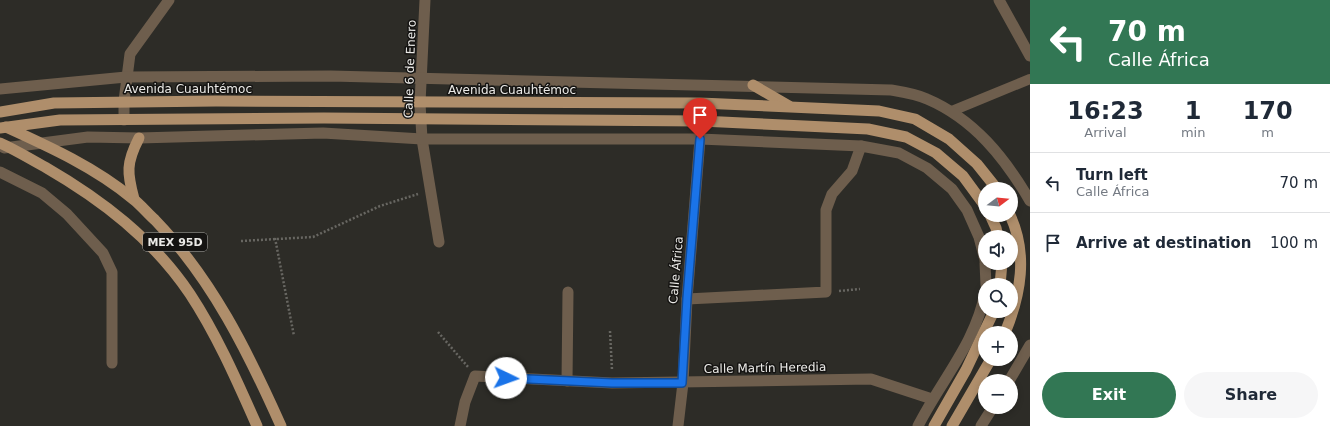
<!DOCTYPE html>
<html lang="en">
<head>
<meta charset="utf-8">
<style>
  :root { --surface:#fff; --page:#f6f6f7; --text:#1f2937; --muted:#747a83; --line:#e0e1e3; --accent:#327754 }
  body { margin:0; font-family:"DejaVu Sans",sans-serif; background:var(--page); color:var(--text); height:100vh; display:flex; flex-direction:column; font-size:15px; white-space:nowrap }
  * { box-sizing:border-box; margin:0 }
  p { font-size:13px; color:var(--muted) }
  .icon { flex:none; width:22px; height:22px; fill:none; stroke:currentColor; stroke-width:2; stroke-linecap:round; stroke-linejoin:round }
  .map { position:relative; flex:1; overflow:hidden }
  .panel { display:flex; flex-direction:column; background:var(--surface); width:300px }
  .panel>* { flex:none }
  .top-card { background:#327754; color:#fff; overflow:hidden }
  .needle { width:26px; rotate:74deg }
  .controls { position:absolute; left:978px; top:182px; display:grid; gap:8px }
  .controls a { display:grid; place-items:center; width:40px; height:40px; border-radius:50%; background:var(--surface); box-shadow:0 2px 6px #0003; font-size:20px }
  .pin { position:absolute; display:grid; place-items:center; width:34px; height:34px; color:#fff; margin:-41px -17px; border-radius:50% 50% 50% 0; rotate:-45deg; box-shadow:0 0 4px #0007 }
  .pin .icon { rotate:45deg }
  .me { position:absolute; width:44px; margin:-22px; rotate:93deg; stroke-linejoin:round; filter:drop-shadow(0 0 3px #0008) }
  .turn { display:flex; align-items:center; gap:14px; height:84px; padding:0 12px; font-size:18px }
  .turn .icon { width:52px; height:52px; stroke-width:2.5 }
  .turn b { display:block; font-size:28px; line-height:34px }
  .eta { display:flex; justify-content:space-evenly; align-items:center; height:68px; text-align:center }
  .eta b { font-size:24px; font-weight:700; line-height:28px }
  .cta { display:flex; gap:8px; margin-top:auto; padding:8px 12px }
  .cta a { flex:1; height:46px; border-radius:24px; background:var(--accent); color:#fff; font-size:16px; font-weight:700; line-height:46px; text-align:center }
  .cta a+a { background:var(--page); color:var(--text) }
  ul { padding:0; list-style:none }
  li { display:flex; align-items:center; gap:12px; height:60px; padding:0 12px; border-top:1px solid var(--line) }
  li div { flex:1 }
  li b { display:block; font-size:15px }
  li em { font-style:normal }
  main { display:flex; flex:1; min-height:0 }
  .map>svg:first-child { display:block }
</style>
</head>
<body>
<main>
<div class="map">
<svg width="1030" height="426" viewBox="0 0 1030 426">
  <rect width="100%" height="100%" fill="#2d2c27"/>
  <g fill="none" stroke-linecap="round" stroke-linejoin="round">
    <g stroke="#686762" stroke-width="2.5" stroke-dasharray="2 2" stroke-linecap="butt">
      <path d="M275,238L294,336"/>
      <path d="M241,241L313,237L380,206L418,194"/>
      <path d="M839,291L860,289"/>
      <path d="M610,331L612,370"/>
      <path d="M438,332L468,367"/>
    </g>
    <path stroke="#6e5e4d" stroke-width="10" d="M952,111L1030,79"/>
    <g stroke="#6e5e4d" stroke-width="11">
      <path d="M425,0L420,103L422,139L439,242"/>
      <path d="M999,0L1030,56"/>
      <path d="M124,120V101L130,54L169,0"/>
      <path d="M0,172L42,193L67,214L103,253L112,272V363"/>
      <path d="M687,299L826,292V210L832,194L852,171L861,146"/>
      <path d="M567,381L568,292"/>
      <path d="M460,426L465,402L475,376L612,383L871,379L932,399"/>
      <path d="M678,426L683,383L687,299L700,139"/>
    </g>
    <g stroke="#6e5e4d" stroke-width="11">
      <path d="M0,89L126,77L331,76L891,90C903,92 916,94 927,99C974,119 1005,158 1030,201"/>
      <path d="M4,148L88,137L139,138L323,133L422,139H700L861,146L899,153L927,168L952,189L967,210L979,237L985,260"/>
      <path d="M985,263L986,285"/>
      <path d="M1009,381L1030,345"/>
      <path d="M918,426C940,382 977,341 985,292"/>
      <path d="M981,426L993,407"/>
    </g>
    <g stroke="#af8e6b" stroke-width="11">
      <path d="M753,85L789,106"/>
      <path d="M0,112L54,103L216,101L700,103L879,111L915,119L949,139L977,164L997,189"/>
      <path d="M6,127C50,147 96,168 133,199C141,205 147,213 155,220C212,279 248,352 281,426"/>
      <path d="M0,128L60,120L324,118L701,121L868,129L906,137L936,153L963,176L985,206"/>
      <path d="M0,143C16,150 30,159 45,167C102,200 153,239 190,294C217,335 237,381 257,426"/>
      <path d="M134,199C127,173 126,163 139,138"/>
      <path d="M990,215L996,228L998,237"/>
      <path d="M1000,285L1002,263"/>
      <path d="M1005,333C1021,294 1028,254 1010,215"/>
      <path d="M934,426L966,370L994,311"/>
      <path d="M952,426L991,359"/>
    </g>
  </g>
  <g fill="none" stroke-linecap="round" stroke-linejoin="round">
    <defs>
      <path id="route" d="M506,378L612,383H682L687,298L700,139"/>
    </defs>
    <use href="#route" stroke="#114b97" stroke-width="10"/>
    <use href="#route" stroke="#1a73e8" stroke-width="7"/>
  </g>
  <g text-anchor="middle" stroke-width="3" stroke-linejoin="round" paint-order="stroke">
    <rect fill="#151412" stroke="#abaaa7" stroke-width="1" x="143" y="233" width="64" height="18" rx="3"/>
    <g font-size="11" font-weight="bold" fill="#ebeae7">
      <text x="175" y="246">MEX 95D</text>
    </g>
    <g font-size="12" fill="#ebeae7" stroke="#151412">
      <text transform="translate(410 69) rotate(-88)" y="4">Calle 6 de Enero</text>
      <text x="188" y="93">Avenida Cuauhtémoc</text>
      <text x="512" y="94">Avenida Cuauhtémoc</text>
      <text transform="translate(676 270) rotate(-85)" y="4">Calle África</text>
      <text transform="translate(765 368) rotate(-1)" y="4">Calle Martín Heredia</text>
    </g>
  </g>
</svg>
<div class="controls">
<a><svg class="needle" viewBox="-14 -14 28 28"><path d="M0-13l5 13h-10z" fill="#e53935"/><path d="M0 13l5-13h-10z" fill="#747a83"/></svg></a>
<a><svg class="icon" aria-label="sound" viewBox="0 0 24 24"><path d="M4 9h4l5-4v14l-5-4H4zM17 9q2 3 0 6"/></svg></a>
<a><svg class="icon" aria-label="search" viewBox="0 0 24 24"><circle cx="10" cy="10" r="6"/><path d="M15 15l6 6"/></svg></a>
<a>+</a>
<a>−</a>
</div>
<div class="pin" style="left:700px;top:139px;background:#d93025"><svg class="icon" aria-label="arrive" viewBox="0 0 24 24"><path d="M6 21V4h12l-3 4 3 4H6"/></svg></div>
<svg class="me" style="left:506px;top:378px" viewBox="-20 -20 40 40"><circle r="19" fill="#fff"/><path d="M0-13L10 11 0 6-10 11z" fill="#1a73e8"/></svg>
</div>
<section class="panel">
<div class="top-card">
<div class="turn"><svg class="icon" aria-label="left" viewBox="0 0 24 24"><path d="M17 20v-9H6M10 6l-5 5 5 5"/></svg><div><b>70 m</b>Calle África</div></div>
</div>
<div class="eta">
<div><b>16:23</b><p>Arrival</p></div>
<div><b>1</b><p>min</p></div>
<div><b>170</b><p>m</p></div>
</div>
<ul>
<li><svg class="icon" aria-label="left" viewBox="0 0 24 24"><path d="M17 20v-9H6M10 6l-5 5 5 5"/></svg><div><b>Turn left</b><p>Calle África</p></div><em>70 m</em></li>
<li><svg class="icon" aria-label="arrive" viewBox="0 0 24 24"><path d="M6 21V4h12l-3 4 3 4H6"/></svg><div><b>Arrive at destination</b></div><em>100 m</em></li>
</ul>
<div class="cta"><a>Exit</a><a>Share</a></div>
</section>
</main>
</body>
</html>
